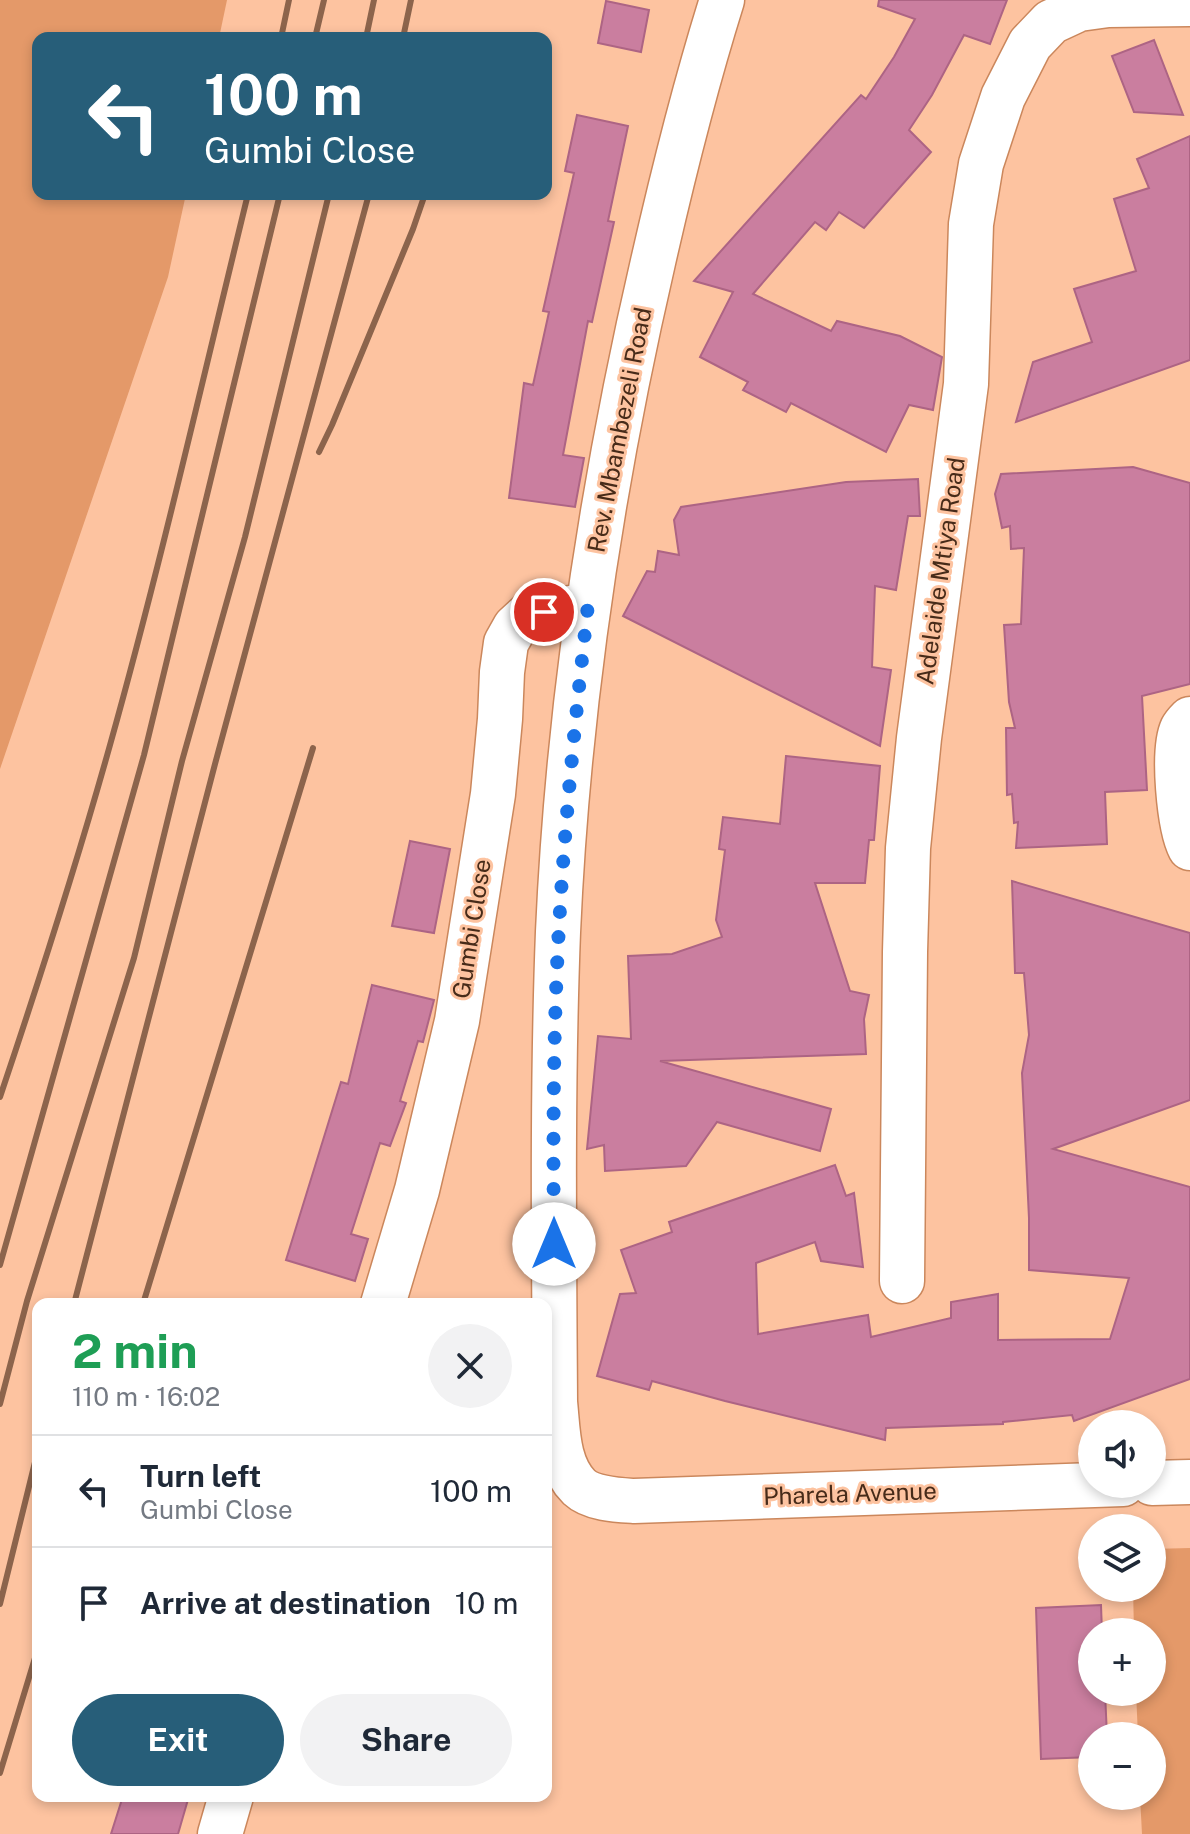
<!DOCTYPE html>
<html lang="en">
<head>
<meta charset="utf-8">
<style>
  :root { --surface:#fff; --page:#f2f2f3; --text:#1f2937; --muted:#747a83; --line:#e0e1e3; --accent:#275e79 }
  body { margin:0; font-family:"Public Sans",sans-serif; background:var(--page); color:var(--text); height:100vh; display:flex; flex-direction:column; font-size:30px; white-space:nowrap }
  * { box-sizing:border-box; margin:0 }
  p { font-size:26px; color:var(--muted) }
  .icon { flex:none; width:44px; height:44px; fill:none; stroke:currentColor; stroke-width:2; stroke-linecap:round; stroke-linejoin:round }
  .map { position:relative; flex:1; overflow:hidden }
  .panel { position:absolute; left:32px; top:1298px; width:520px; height:504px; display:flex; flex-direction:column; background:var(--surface); border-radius:16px; box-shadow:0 4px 12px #0003 }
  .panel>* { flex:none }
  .guide { position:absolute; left:32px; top:32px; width:520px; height:168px; border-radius:16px; box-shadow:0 4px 12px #0003; background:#275e79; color:#fff; overflow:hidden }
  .controls { position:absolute; left:1078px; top:1410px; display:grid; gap:16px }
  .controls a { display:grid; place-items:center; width:88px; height:88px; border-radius:50%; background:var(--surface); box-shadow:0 4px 12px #0003; font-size:40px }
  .pin { position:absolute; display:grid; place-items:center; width:68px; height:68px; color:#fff; margin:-34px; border:4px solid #fff; border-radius:50%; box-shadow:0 2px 8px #0007 }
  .me { position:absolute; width:88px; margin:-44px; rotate:0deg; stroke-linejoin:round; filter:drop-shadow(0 0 6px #0008) }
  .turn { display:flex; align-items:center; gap:28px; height:168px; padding:0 40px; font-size:36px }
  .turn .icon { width:104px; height:104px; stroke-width:2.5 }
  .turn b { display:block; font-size:56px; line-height:68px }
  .round { display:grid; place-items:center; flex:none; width:84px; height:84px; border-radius:42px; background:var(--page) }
  .head { display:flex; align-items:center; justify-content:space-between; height:136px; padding:0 40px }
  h1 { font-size:48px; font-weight:700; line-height:60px; color:#1e9e55 }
  .cta { display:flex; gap:16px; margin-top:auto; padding:16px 40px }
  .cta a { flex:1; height:92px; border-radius:48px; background:var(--accent); color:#fff; font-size:32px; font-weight:700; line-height:92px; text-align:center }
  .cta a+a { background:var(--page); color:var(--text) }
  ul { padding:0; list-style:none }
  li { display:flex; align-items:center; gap:24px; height:112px; padding:0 40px; border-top:2px solid var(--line) }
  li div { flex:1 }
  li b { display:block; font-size:30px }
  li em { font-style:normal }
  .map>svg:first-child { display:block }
</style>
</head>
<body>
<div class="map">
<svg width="1190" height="1834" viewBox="0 0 1190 1834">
  <rect width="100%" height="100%" fill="#fdc3a0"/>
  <g fill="#e49969">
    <path d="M0,0H227L219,38H38V194H186L168,277L0,769Z"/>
    <path d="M1190,1548V1834H1142L1140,1796H1152V1736H1138L1136,1692H1152V1632H1134L1133,1588H1152V1549Z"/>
  </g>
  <g fill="#ca7e9f" stroke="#ad6484" stroke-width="2">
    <path d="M879,0H1007L990,44L964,35L932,95L909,130L931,152L864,228L839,212L826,230L815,222L753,294L831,331L837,321L900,336L942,357L933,410L909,405L886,452L791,403L786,412L743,390L748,382L700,357L733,292L694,281L861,95L866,99L894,57L915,19L878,6Z"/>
    <path d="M606,1L649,10L641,52L598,43Z"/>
    <path d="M1154,40L1183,115L1134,112L1112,56Z"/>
    <path d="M577,115L628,126L608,221L614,222L592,322L588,321L563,455L584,458L575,507L509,498L524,383L533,385L549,312L543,311L574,173L565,171Z"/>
    <path d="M1190,136V360L1016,422L1033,362L1092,342L1074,289L1136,271L1114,199L1149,188L1137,159Z"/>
    <path d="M1133,467L1190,483V684L1142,696L1147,790L1105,792L1107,844L1016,848L1018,822L1014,823L1012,794L1007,795L1006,728H1015L1009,702L1004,625L1021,624L1024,548L1011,549L1010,526L1002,528L995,494L1001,474Z"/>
    <path d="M918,479L920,516H908L896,590L875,586L872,667L891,670L880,746L623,616L647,571L655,572L658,551L679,555L674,520L681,507L846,482Z"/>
    <path d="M786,756L880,766L874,840H869L865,883H815L850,991L869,995L864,1019L866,1054L660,1061L831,1109L820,1151L717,1122L686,1166L605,1171L604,1145L587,1149L598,1036L631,1039L628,956L672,954L722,937L716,920L725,850L719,849L723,817L780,824Z"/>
    <path d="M410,841L450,849L434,933L392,926Z"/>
    <path d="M1012,881L1190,933V1100L1053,1149L1190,1187V1379L1074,1421L1072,1415L1003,1422V1424L886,1428L885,1440L725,1401L652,1381L649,1390L597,1376L620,1294L636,1293L621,1250L672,1232L669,1222L835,1165L846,1196L854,1193L863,1267L821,1261L815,1242L756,1263L758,1334L868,1315L871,1337L951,1318V1302L998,1294V1340L1110,1339L1129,1278L1029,1270V1218L1022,1073L1029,1035L1024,973H1015Z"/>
    <path d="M372,985L434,1000L423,1042L418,1041L400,1101L406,1103L390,1146L380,1143L351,1234L368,1239L355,1281L286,1260L341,1082L348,1084Z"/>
    <path d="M1101,1605L1102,1632H1092V1692H1105L1107,1736H1092V1757L1041,1759L1036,1608Z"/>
    <path d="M123,1796H189L178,1834H111Z"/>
  </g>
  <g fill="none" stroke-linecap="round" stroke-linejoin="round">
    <defs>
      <g id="minor">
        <path d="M722,0C695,86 673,174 653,262C602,482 568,706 558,932C552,1089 554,1245 555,1402C558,1430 557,1465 579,1487C592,1499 617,1500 634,1501L1123,1484"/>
        <path d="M1190,719C1187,722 1184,725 1182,729C1172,750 1179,827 1190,848"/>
        <path d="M902,1281L905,952L908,848L919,738L966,384L971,224L981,164L1003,97L1030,44L1051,22L1079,9L1108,5L1190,4"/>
        <path d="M383,1304L417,1190L457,1021L493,794L500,719L502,672L506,643L515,627L527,616L588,605"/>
        <path d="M1152,1483L1190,1482"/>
        <path d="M220,1834L231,1796"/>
      </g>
    </defs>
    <use href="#minor" stroke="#cb875c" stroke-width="47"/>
    <use href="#minor" stroke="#fff" stroke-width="44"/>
    <g stroke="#8c644c" stroke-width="6">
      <path d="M281,38L289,0"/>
      <path d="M315,38L324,0"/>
      <path d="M366,38L374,0"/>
      <path d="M403,38L411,0"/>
      <path d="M319,452L332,425L413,229L425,194"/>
      <path d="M0,1097C39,981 77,863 110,745C161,563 203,378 248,194"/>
      <path d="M0,1265L144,755L280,194"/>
      <path d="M74,1304L215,764L369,194"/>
      <path d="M143,1304L313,748"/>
      <path d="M0,1404L27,1301L134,958L182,761L245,537L329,194"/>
      <path d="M0,1604L38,1450"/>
      <path d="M0,1773L38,1648"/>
    </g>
  </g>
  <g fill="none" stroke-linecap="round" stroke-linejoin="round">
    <path stroke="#1a73e8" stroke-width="14" stroke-dasharray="0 25.2" d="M544,612L588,605C576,712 565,819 559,927C553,1033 553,1139 554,1244"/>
  </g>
  <g text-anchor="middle" stroke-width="6" stroke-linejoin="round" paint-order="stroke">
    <g font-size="24" fill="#472b19" stroke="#fdc3a0">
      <text transform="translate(620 430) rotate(-79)" y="8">Rev. Mbambezeli Road</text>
      <text transform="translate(941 571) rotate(-82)" y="8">Adelaide Mtiya Road</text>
      <text transform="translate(472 929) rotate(-81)" y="8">Gumbi Close</text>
      <text transform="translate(850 1494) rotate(-2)" y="8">Pharela Avenue</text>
    </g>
  </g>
</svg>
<div class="controls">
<a><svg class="icon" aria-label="sound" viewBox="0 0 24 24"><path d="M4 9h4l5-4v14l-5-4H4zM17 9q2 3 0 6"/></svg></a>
<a><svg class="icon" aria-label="layers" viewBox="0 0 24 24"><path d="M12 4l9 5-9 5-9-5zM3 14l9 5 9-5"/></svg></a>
<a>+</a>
<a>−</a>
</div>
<div class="pin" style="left:544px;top:612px;background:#d93025"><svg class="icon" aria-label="arrive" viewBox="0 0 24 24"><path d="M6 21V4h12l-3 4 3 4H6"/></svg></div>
<svg class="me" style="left:554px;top:1244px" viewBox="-20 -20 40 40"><circle r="19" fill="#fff"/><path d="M0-13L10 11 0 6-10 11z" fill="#1a73e8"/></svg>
<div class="guide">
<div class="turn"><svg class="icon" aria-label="left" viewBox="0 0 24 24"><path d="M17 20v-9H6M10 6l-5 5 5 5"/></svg><div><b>100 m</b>Gumbi Close</div></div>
</div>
<section class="panel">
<div class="head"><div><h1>2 min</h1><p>110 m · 16:02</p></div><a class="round"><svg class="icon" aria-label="close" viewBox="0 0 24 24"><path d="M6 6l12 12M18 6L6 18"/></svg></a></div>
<ul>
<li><svg class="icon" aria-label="left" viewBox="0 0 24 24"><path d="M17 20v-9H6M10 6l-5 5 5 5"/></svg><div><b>Turn left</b><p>Gumbi Close</p></div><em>100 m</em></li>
<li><svg class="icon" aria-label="arrive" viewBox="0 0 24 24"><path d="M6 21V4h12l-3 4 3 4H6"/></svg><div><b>Arrive at destination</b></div><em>10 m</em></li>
</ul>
<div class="cta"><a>Exit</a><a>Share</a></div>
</section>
</div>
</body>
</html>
